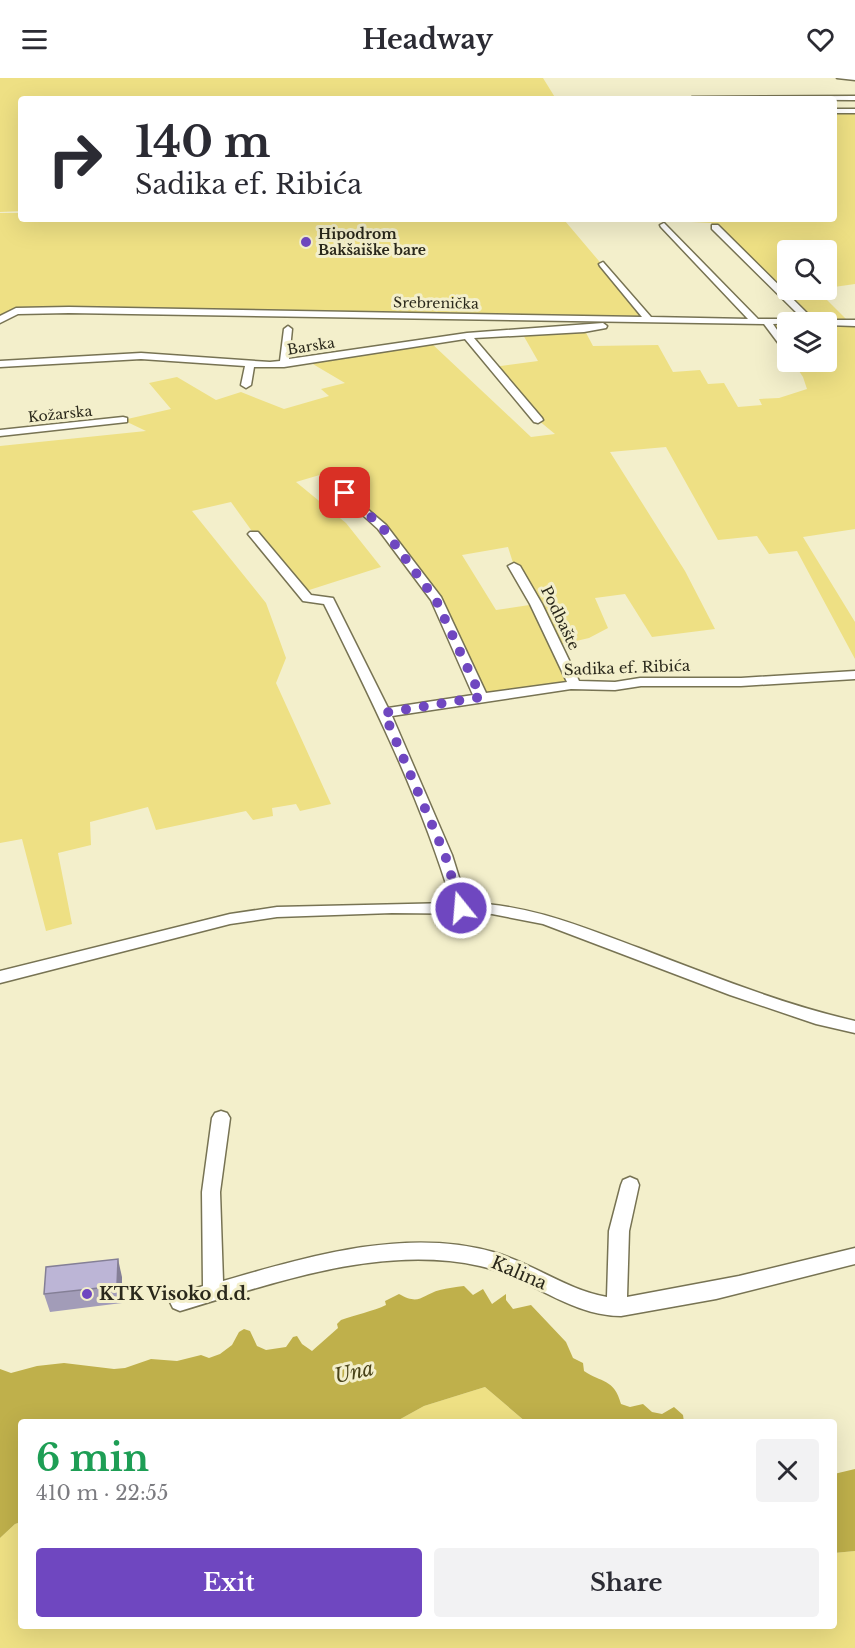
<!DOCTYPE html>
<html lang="en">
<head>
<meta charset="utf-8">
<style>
  :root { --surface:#fff; --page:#f2f2f3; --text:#2b2b33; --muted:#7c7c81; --accent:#6f47c0 }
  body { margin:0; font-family:"Libre Baskerville",serif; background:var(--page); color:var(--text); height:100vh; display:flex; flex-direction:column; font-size:22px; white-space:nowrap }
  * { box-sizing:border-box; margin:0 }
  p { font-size:20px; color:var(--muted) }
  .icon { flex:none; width:33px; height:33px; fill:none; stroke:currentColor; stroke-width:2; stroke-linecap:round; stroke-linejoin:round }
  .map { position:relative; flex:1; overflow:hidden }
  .details { position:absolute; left:18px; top:1341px; width:819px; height:210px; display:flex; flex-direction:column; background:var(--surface); border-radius:6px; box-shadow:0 6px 24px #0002 }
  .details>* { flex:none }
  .hud { position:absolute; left:18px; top:18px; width:819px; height:126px; border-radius:6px; box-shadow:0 6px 24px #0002; background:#fff; color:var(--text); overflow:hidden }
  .fabs { position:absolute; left:777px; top:162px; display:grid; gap:12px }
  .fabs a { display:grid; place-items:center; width:60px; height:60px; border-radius:6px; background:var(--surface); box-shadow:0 6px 24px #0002; font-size:30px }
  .pin { position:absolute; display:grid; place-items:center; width:51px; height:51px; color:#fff; margin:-26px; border-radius:12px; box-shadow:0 3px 9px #0006 }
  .me { position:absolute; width:66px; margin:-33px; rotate:343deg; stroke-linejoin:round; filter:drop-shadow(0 0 4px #0008) }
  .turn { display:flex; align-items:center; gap:21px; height:126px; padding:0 18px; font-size:27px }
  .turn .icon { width:78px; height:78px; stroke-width:2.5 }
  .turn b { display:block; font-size:42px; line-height:51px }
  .round { display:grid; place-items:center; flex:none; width:63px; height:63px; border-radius:6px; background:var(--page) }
  .head { display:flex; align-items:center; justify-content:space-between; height:102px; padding:0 18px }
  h1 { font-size:36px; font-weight:800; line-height:45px; color:#1e9e55 }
  .action { display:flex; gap:12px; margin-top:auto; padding:12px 18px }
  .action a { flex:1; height:69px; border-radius:6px; background:var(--accent); color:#fff; font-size:24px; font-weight:800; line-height:69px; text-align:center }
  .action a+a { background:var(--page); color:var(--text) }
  header { display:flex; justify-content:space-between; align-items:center; height:78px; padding:0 18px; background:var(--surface); font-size:27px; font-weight:800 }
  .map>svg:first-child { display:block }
</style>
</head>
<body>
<header><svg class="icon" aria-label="menu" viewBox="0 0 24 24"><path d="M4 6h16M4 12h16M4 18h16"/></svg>Headway<svg class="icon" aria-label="heart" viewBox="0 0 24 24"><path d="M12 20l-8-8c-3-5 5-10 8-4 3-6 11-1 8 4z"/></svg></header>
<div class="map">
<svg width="855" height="1570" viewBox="0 0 855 1570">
  <rect width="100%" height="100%" fill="#f3efcb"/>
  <g fill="#eee084" fill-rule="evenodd">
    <path d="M0,0H543L556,21H21V133L0,134Z"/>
    <path d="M834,33H855V206L827,210L826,172H788V212H817L850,245H855V451L803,459L855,544V581L797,473L769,476L757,458L718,462L666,369L610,374L685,493L715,551L652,559L625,516L595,520L608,550L589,560L555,568L575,607L481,619L445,540L382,449L323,396L296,404L346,445L381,489L303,514L254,456L231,424L192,433L266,525L286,580L276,605L331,726L300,733L296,726L272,730L273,738L253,742L246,733L156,752L148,729L90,744L91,767L58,775L72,846L46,853L22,761L0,765V368L146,353L123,342L171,331L149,305L177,299L216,322L241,314L284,331L329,318L321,311L345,305L306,282L430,264L531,359L555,356L538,342L493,289L538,283L522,255L584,251L593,268L658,267L673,294L700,292L708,306L724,305L738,329L762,327L759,321L779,320L807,311L803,299L793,284H826V244H788L787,275L766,243H810L711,145L651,142L565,143L649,242L16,233L0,242V135H21V141H834ZM508,469L514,488L536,526L496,532L462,477Z"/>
    <path d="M485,1309L526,1344H395L424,1328Z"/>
    <path d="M21,1444V1548H834V1475L855,1473V1570H0V1460L15,1446Z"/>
  </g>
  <g fill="#bfb04b">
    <path d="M464,1208L473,1217L483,1211L492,1226L506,1216V1222L513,1231L531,1227L566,1264L573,1280L583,1285L584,1293C601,1305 614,1300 621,1326L630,1329L643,1326L652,1334L662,1336L674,1329L683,1337L684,1344H526L485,1309L424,1328L395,1344H21V1444L15,1446L0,1460V1291L11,1295L37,1288L64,1285L114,1291L125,1290L151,1281L177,1283L201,1277L209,1280L220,1276L232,1267L239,1254L244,1251L250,1253L257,1268L266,1272L286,1269L293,1259L297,1258L302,1266L312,1273L338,1250L337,1246L341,1242C354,1237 374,1233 386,1227L385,1223L399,1216C420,1228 421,1217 440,1212C447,1210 456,1209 464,1208Z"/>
    <path d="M855,1391V1473L834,1475V1396Z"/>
  </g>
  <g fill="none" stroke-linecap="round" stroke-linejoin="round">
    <defs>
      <g id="minor">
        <path d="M837,0H855V2Z"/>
        <path d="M855,18V22L689,21L692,19Z"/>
        <rect x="834" y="31" width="21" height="4"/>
        <path d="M664,145L758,241H803L712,151V147H718L814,242H855V248L826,247V244L773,246L788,268V278L764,246L69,235L18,236L0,245V238L16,230L69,229L642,239L600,188L599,186L603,184L651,239L748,241L661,149L660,147Z"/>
        <path d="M603,245L607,248L606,250L584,254L474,260L542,340L543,342L538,345L534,344L465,261L284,289H254L251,307L246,310L241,307L245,288L141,281L0,289V283L141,275L270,284L280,283L284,251L288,248L292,251L289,281L467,255Z"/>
        <path d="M123,339L127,340V344L0,358V352Z"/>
        <path d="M345,412L386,447L441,519L486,615L567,604L530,526L508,488L514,485L520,488L542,526L579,603L615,604L640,600H741L855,593V601L741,608H641L615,612L571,611L392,638L452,777L467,825C528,826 582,849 639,870C710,897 781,926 855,943V955L816,946L730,917L543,846L492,836L392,835L277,839L230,846L0,905V893L230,836L277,829L452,825C421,721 372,623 324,526L303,523L248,456L250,454H258L311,517L333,520L388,630L473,617L431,522L378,451L341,417V413Z"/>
        <path d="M221,1033L227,1035L230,1040L220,1114L223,1203C307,1179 405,1149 493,1174C533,1185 566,1212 607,1219L609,1153L621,1107L623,1102L630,1099L637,1102L639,1107L629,1153L627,1219L739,1198L855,1170V1186L716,1221L621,1238C569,1238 530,1199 480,1188C381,1166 274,1205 180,1233L173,1230L170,1224L173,1218L203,1208L202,1114L212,1040L215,1035Z"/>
      </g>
    </defs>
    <use href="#minor" stroke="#777353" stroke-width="3"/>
    <use href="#minor" fill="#fff" fill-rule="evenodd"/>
  </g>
  <path fill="#a29cb8" d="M122,1199V1225L50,1234L44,1216Z"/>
  <path fill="#847f96" d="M118,1181L122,1199V1225L117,1208Z"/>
  <path fill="#bcb5d6" stroke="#847f96" stroke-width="1.5" d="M118,1181L117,1208L44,1216L46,1189Z"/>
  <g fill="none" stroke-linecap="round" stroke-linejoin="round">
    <path stroke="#6f47c0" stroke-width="10" stroke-dasharray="0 18" d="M345,415L382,449L436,522L481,619L384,635L445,777L461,830"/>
  </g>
  <g fill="#6f47c0" stroke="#f3efcb" stroke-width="2">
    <circle cx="306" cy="164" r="6"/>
    <circle cx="87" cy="1216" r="6"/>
  </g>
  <g text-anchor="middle" stroke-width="6" stroke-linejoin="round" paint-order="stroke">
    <g font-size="14" font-weight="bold" fill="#2a281b" stroke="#f3efcb" text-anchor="start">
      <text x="318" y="161">Hipodrom<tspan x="318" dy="16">Bakšaiške bare</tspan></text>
    </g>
    <g font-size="14" fill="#2a281b" stroke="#f3efcb">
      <text transform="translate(436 225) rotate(1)" y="5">Srebrenička</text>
      <text transform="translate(311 268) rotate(-9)" y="5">Barska</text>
      <text transform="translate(60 336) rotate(-6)" y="5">Kožarska</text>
    </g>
    <g font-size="15" fill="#2a281b" stroke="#f3efcb">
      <text transform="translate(560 540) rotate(64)" y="5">Podbašte</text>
      <text transform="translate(627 590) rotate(-2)" y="5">Sadika ef. Ribića</text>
    </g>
    <g font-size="18" fill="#2a281b" stroke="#f3efcb">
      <text transform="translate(519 1195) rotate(23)" y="6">Kalina</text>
    </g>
    <g font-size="18" font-weight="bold" fill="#2a281b" stroke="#f3efcb" text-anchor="start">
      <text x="99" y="1222">KTK Visoko d.d.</text>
    </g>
    <g font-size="20" font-style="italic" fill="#494319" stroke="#f3efcb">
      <text transform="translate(354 1294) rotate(-13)" y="7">Una</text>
    </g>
  </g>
</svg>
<div class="fabs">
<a><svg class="icon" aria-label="search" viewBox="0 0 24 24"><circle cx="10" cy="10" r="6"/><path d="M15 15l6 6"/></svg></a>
<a><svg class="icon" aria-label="layers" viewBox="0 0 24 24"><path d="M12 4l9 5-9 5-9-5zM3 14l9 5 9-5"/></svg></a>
</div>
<div class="pin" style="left:345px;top:415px;background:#d93025"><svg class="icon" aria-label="arrive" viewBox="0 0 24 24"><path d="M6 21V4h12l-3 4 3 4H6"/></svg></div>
<svg class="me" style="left:461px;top:830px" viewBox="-20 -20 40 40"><circle r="17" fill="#6f47c0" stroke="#fff" stroke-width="3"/><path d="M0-11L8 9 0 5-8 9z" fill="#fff"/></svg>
<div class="hud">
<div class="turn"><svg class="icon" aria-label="right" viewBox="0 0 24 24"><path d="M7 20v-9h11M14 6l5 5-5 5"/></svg><div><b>140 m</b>Sadika ef. Ribića</div></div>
</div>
<section class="details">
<div class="head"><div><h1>6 min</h1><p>410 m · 22:55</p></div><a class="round"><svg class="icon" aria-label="close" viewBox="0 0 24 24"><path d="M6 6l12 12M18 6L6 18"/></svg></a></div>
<div class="action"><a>Exit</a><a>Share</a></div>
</section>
</div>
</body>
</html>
